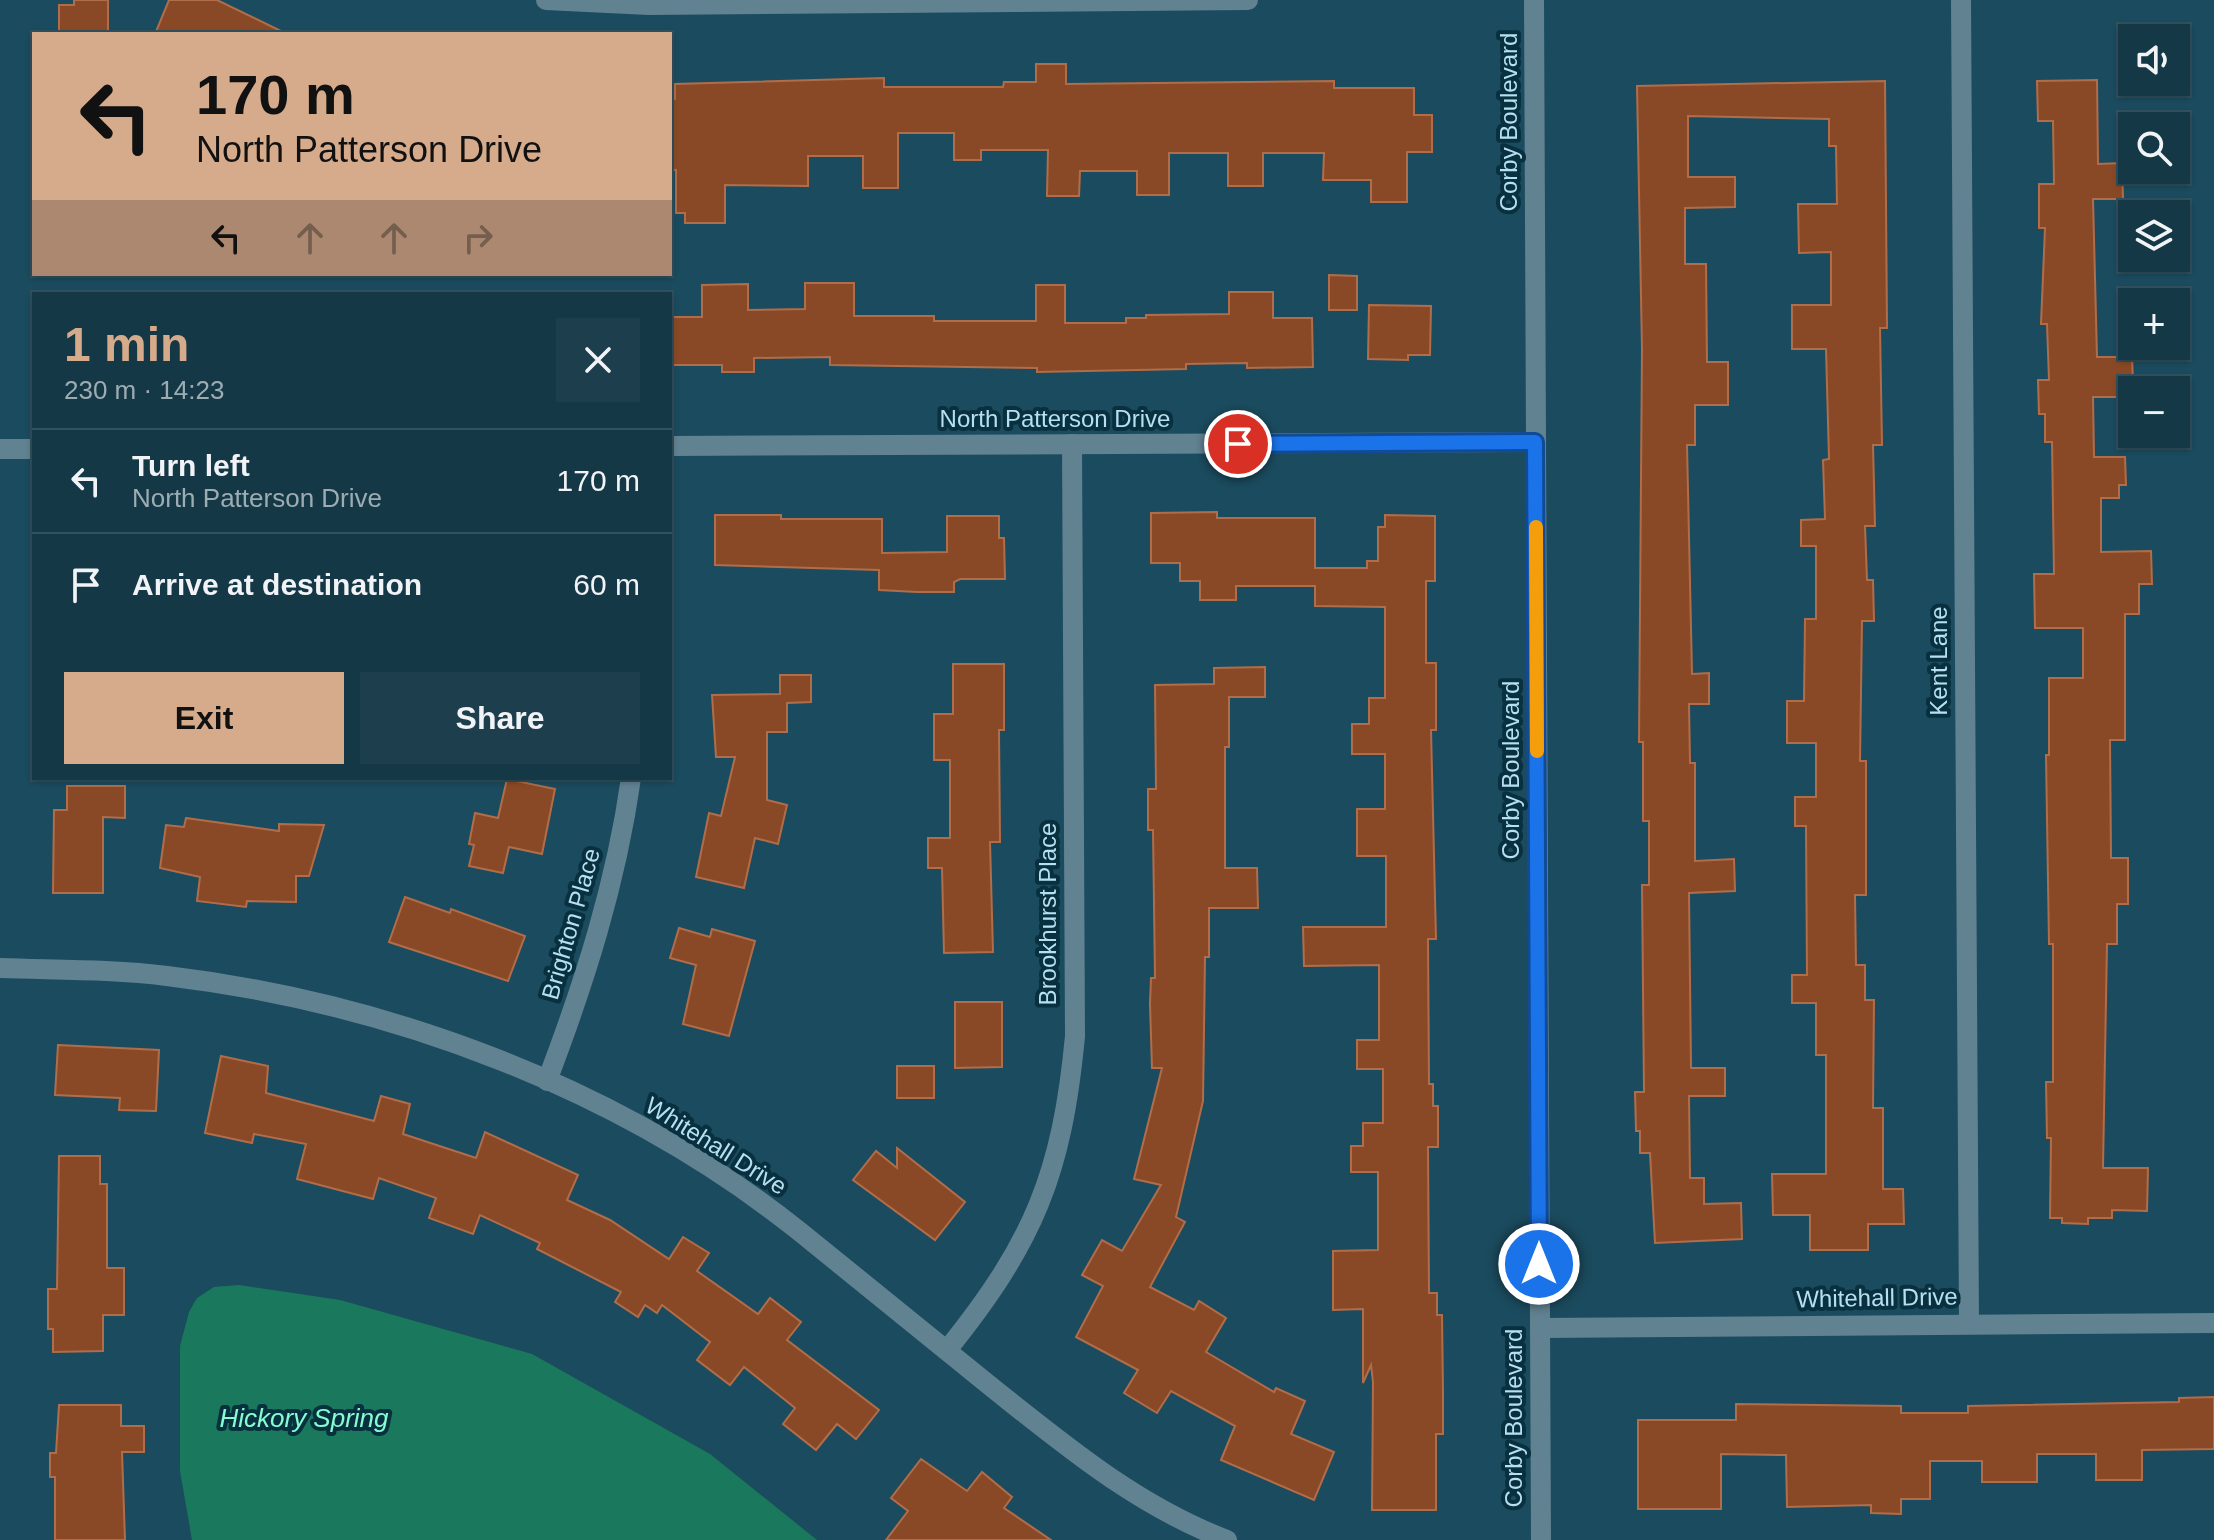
<!DOCTYPE html>
<html lang="en">
<head>
<meta charset="utf-8">
<style>
  :root { --surface:#143846; --page:#1d3f4d; --text:#f1f3f6; --muted:#9dacb3; --line:#33525f; --accent:#d6ab8b }
  body { margin:0; font-family:Arial,sans-serif; background:var(--page); color:var(--text); height:100vh; display:flex; flex-direction:column; font-size:30px; white-space:nowrap }
  * { box-sizing:border-box; margin:0 }
  p { font-size:26px; color:var(--muted) }
  .icon { flex:none; width:44px; height:44px; fill:none; stroke:currentColor; stroke-width:2; stroke-linecap:round; stroke-linejoin:round }
  .map { position:relative; flex:1; overflow:hidden }
  .panel { position:absolute; left:32px; top:292px; width:640px; height:488px; display:flex; flex-direction:column; background:var(--surface); border-radius:0px; box-shadow:0 2px 6px #0004,0 0 0 2px var(--line) }
  .panel>* { flex:none }
  .guide { position:absolute; left:32px; top:32px; width:640px; height:244px; border-radius:0px; box-shadow:0 2px 6px #0004,0 0 0 2px var(--line); background:#d6ab8b; color:#111; overflow:hidden }
  .tools { position:absolute; left:2118px; top:24px; display:grid; gap:16px }
  .tools a { display:grid; place-items:center; width:72px; height:72px; border-radius:0px; background:var(--surface); box-shadow:0 2px 6px #0004,0 0 0 2px var(--line); font-size:40px }
  .pin { position:absolute; display:grid; place-items:center; width:68px; height:68px; color:#fff; margin:-34px; border:4px solid #fff; border-radius:50%; box-shadow:0 2px 8px #0007 }
  .me { position:absolute; width:88px; margin:-44px; rotate:0deg; stroke-linejoin:round; filter:drop-shadow(0 0 6px #0008) }
  .turn { display:flex; align-items:center; gap:28px; height:168px; padding:0 32px; font-size:36px }
  .turn .icon { width:104px; height:104px; stroke-width:2.5 }
  .turn b { display:block; font-size:56px; line-height:68px }
  .lanes { display:flex; align-items:center; height:76px; padding:0 32px; background:#0003; justify-content:center; gap:40px; direction:ltr }
  .lanes .off { opacity:.35 }
  .round { display:grid; place-items:center; flex:none; width:84px; height:84px; border-radius:0px; background:var(--page) }
  .head { display:flex; align-items:center; justify-content:space-between; height:136px; padding:0 32px }
  h1 { font-size:48px; font-weight:700; line-height:60px; color:var(--accent) }
  .action { display:flex; gap:16px; margin-top:auto; padding:16px 32px }
  .action a { flex:1; height:92px; border-radius:0px; background:var(--accent); color:#111; font-size:32px; font-weight:700; line-height:92px; text-align:center }
  .action a+a { background:var(--page); color:var(--text) }
  ul { padding:0; list-style:none }
  li { display:flex; align-items:center; gap:24px; height:104px; padding:0 32px; border-top:2px solid var(--line) }
  li div { flex:1 }
  li b { display:block; font-size:30px }
  li em { font-style:normal }
  .map>svg:first-child { display:block }
</style>
</head>
<body>
<div class="map">
<svg width="2214" height="1540" viewBox="0 0 2214 1540">
  <rect width="100%" height="100%" fill="#1b4b5e"/>
  <path fill="#1a795c" d="M239,1285L340,1300L532,1354L710,1454L817,1540H192L180,1471V1346L189,1312L197,1298L214,1287Z"/>
  <g fill="#8a4926" stroke="#b16d4a" stroke-width="2">
    <path d="M74,0H108V34H59V5H74Z"/>
    <path d="M169,0H217L287,34H155Z"/>
    <path d="M1036,64H1066V84L1334,81V88H1414V115H1432V152H1407V202H1371V180H1323L1324,153H1263V186H1228V153H1169V195H1137V171H1080L1079,196H1047L1048,150H981V160H954V133H898V188H863V156H808V186L725,185V223H685V213H676V170H670V99H675V84L884,78V87H1003L1004,82H1036Z"/>
    <path d="M2097,80L2098,164L2122,163L2123,199H2093L2097,357H2132L2133,382H2118V397H2093L2094,457H2125L2126,485H2119V498H2101V552L2151,551L2152,584H2139V614H2125V740H2110L2111,858H2128V904H2117V944H2107L2103,1168H2148L2147,1211L2112,1210V1218H2088V1224L2062,1223V1218H2050L2051,1138H2047L2046,1082H2053V944H2049L2046,755H2049V678H2083V628H2035L2034,574H2054L2052,442H2045V414H2039L2038,380H2049L2047,324H2041L2045,228H2039V184H2054L2053,121H2038L2037,81Z"/>
    <path d="M1885,81L1887,328H1880L1882,445H1873L1875,526H1865L1867,580H1873L1874,621H1862L1860,761H1866V895H1855L1856,965H1865V1000H1874L1873,1108H1883V1189H1903L1904,1224H1868V1250H1810V1215H1773L1772,1174H1826V1055H1816V1003H1792V975H1807L1806,826H1795V797H1816V743H1787V701H1804L1805,619H1816V546H1801V520L1825,519L1823,460L1829,459L1826,349H1792V305H1831V252L1799,253L1798,204H1837L1836,146H1829V119L1688,116V177H1735V207L1685,208V264H1706L1707,362H1728V405H1695V445H1687L1692,674L1709,673V704H1689L1690,763H1695V861L1734,859L1735,891L1689,893L1691,1068H1725V1096H1689L1690,1178H1704V1204L1741,1203L1742,1239L1655,1243L1650,1153H1640V1131H1636L1635,1092H1644L1642,885H1649V821H1643V742H1639L1642,349L1637,86Z"/>
    <path d="M1329,275L1357,276V310H1329Z"/>
    <path d="M805,283H854V316H934V321H1036V285H1065V323H1126V318H1146V315L1229,314V292H1273V318H1312L1313,367L1247,368V363L1186,364V369L1037,372V368L830,365V357L754,358V372H722V365H670V317H702V285L748,284V310L805,309Z"/>
    <path d="M1369,305L1431,306L1430,355H1408V360L1368,359Z"/>
    <path d="M1217,512V518H1315V568H1367V561H1378V527H1385V515L1435,516V581H1426V663H1436V730H1431L1436,939H1428L1429,1084H1433V1106H1438V1147H1428L1429,1293H1437V1315H1442L1443,1392V1434H1436V1510H1372L1373,1382L1371,1365L1363,1383V1309L1333,1310V1251L1378,1250V1172H1351V1146H1363V1123H1383V1069H1357V1040H1379V965L1304,966L1303,927H1386V856H1357V809H1385V754H1352V724H1369V698H1385V607L1315,606V586H1236V600H1200V581H1180V563H1151V513Z"/>
    <path d="M715,515H781V519H882V553L947,552V516H999V538H1004L1005,579H960L954,582V592H917L879,590V570L715,565Z"/>
    <path d="M953,664H1004V730H999L1000,842H990L993,952L944,953L942,868H928V838H950V760H934V714H953Z"/>
    <path d="M1265,667V697H1229V747H1225V868H1257L1258,908H1209V957H1205L1203,1101L1176,1217L1185,1222L1150,1287L1194,1310L1199,1301L1226,1318L1206,1352L1274,1392L1276,1388L1305,1401L1291,1434L1334,1452L1314,1500L1221,1460L1235,1426L1171,1391L1157,1413L1124,1393L1138,1370L1076,1337L1103,1286L1082,1275L1102,1240L1122,1251L1161,1185L1134,1179L1162,1068H1152L1150,1004L1151,978H1155L1153,830H1148V789H1156L1155,685L1214,684V668Z"/>
    <path d="M780,675H811V702L787,703V732H767V800L787,805L778,844L755,838L744,888L696,877L709,813L721,816L735,757H716L712,695L780,694Z"/>
    <path d="M507,779L555,789L542,854L509,847L503,873L469,866L474,845L469,844L475,813L498,818Z"/>
    <path d="M67,786H125V818L103,817V893H53L54,810H67Z"/>
    <path d="M186,818L279,831V824L324,825L309,876H296V902L247,901L246,907L197,901L200,877L160,868L166,825L184,827Z"/>
    <path d="M405,897L450,913L451,909L525,936L508,981L389,942Z"/>
    <path d="M679,928L710,937L712,929L755,941L729,1036L683,1024L696,965L670,958Z"/>
    <path d="M955,1002H1002V1067L955,1068Z"/>
    <path d="M58,1045L159,1050L156,1111L119,1110L120,1098L55,1095Z"/>
    <path d="M221,1056L268,1066L266,1093L374,1121L381,1096L410,1104L403,1134L476,1158L485,1132L578,1175L567,1200L610,1220L669,1259L683,1237L709,1253L697,1271L758,1314L770,1298L801,1322L787,1340L879,1410L856,1439L837,1424L816,1450L783,1424L795,1408L744,1367L730,1385L697,1360L710,1342L662,1305L657,1313L645,1305L638,1317L615,1302L621,1292L537,1249L540,1243L480,1215L473,1234L429,1218L436,1198L379,1178L373,1199L297,1179L306,1144L254,1134L252,1143L205,1133Z"/>
    <rect x="897" y="1066" width="37" height="32"/>
    <path d="M897,1148L965,1202L935,1240L853,1180L876,1151L897,1168Z"/>
    <path d="M59,1156H100V1184H107V1268H124V1315H103V1351L53,1352V1329H48V1289H57Z"/>
    <path d="M2214,1397V1449L2142,1450V1480H2096V1454H2037V1482H1982V1461H1930V1499H1901V1514L1871,1513V1505L1787,1507L1786,1455L1721,1454V1509H1638V1420H1736V1404L1901,1406V1413H1968V1406L2179,1402V1398Z"/>
    <path d="M59,1405H121V1426H144V1452H122L125,1540H55V1477H50V1453H56Z"/>
    <path d="M921,1459L967,1491L982,1472L1012,1497L1004,1508L1051,1540H886L908,1511L891,1498Z"/>
  </g>
  <g fill="none" stroke-linecap="round" stroke-linejoin="round">
    <g stroke="#618291" stroke-width="20">
      <path d="M546,0L649,5L1248,0"/>
      <path d="M1534,0L1541,1540"/>
      <path d="M1961,0L1969,1323"/>
      <path d="M670,446L1535,442"/>
      <path d="M0,449H34"/>
      <path d="M0,968C55,970 112,969 167,976C392,1003 621,1089 799,1231C864,1283 929,1336 994,1389C1068,1448 1138,1506 1227,1540"/>
      <path d="M547,1081C585,981 616,884 631,778"/>
      <path d="M1540,1328L2214,1323"/>
      <path d="M947,1350C1034,1242 1062,1174 1075,1036L1072,444"/>
    </g>
  </g>
  <g fill="none" stroke-linecap="round" stroke-linejoin="round">
    <defs>
      <path id="route" d="M1238,444L1535,442L1539,1264"/>
    </defs>
    <use href="#route" stroke="#114b97" stroke-width="20"/>
    <use href="#route" stroke="#1a73e8" stroke-width="14"/>
    <path stroke="#f59e0b" stroke-width="14" d="M1536,527L1537,751"/>
  </g>
  <g text-anchor="middle" stroke-width="8" stroke-linejoin="round" paint-order="stroke">
    <g font-size="24" fill="#b6dff1" stroke="#08303f">
      <text transform="translate(1509 122) rotate(-90)" y="8">Corby Boulevard</text>
      <text x="1055" y="427">North Patterson Drive</text>
      <text transform="translate(1939 661) rotate(-90)" y="8">Kent Lane</text>
      <text transform="translate(1511 770) rotate(-90)" y="8">Corby Boulevard</text>
      <text transform="translate(1048 914) rotate(-90)" y="8">Brookhurst Place</text>
      <text transform="translate(571 924) rotate(-74)" y="8">Brighton Place</text>
      <text transform="translate(716 1146) rotate(32)" y="8">Whitehall Drive</text>
      <text transform="translate(1877 1298) rotate(-1)" y="8">Whitehall Drive</text>
      <text transform="translate(1514 1418) rotate(-90)" y="8">Corby Boulevard</text>
    </g>
    <g font-size="26" font-style="italic" fill="#85fdd1" stroke="#08303f">
      <text x="304" y="1427">Hickory Spring</text>
    </g>
  </g>
</svg>
<div class="tools">
<a><svg class="icon" aria-label="sound" viewBox="0 0 24 24"><path d="M4 9h4l5-4v14l-5-4H4zM17 9q2 3 0 6"/></svg></a>
<a><svg class="icon" aria-label="search" viewBox="0 0 24 24"><circle cx="10" cy="10" r="6"/><path d="M15 15l6 6"/></svg></a>
<a><svg class="icon" aria-label="layers" viewBox="0 0 24 24"><path d="M12 4l9 5-9 5-9-5zM3 14l9 5 9-5"/></svg></a>
<a>+</a>
<a>−</a>
</div>
<div class="pin" style="left:1238px;top:444px;background:#d93025"><svg class="icon" aria-label="arrive" viewBox="0 0 24 24"><path d="M6 21V4h12l-3 4 3 4H6"/></svg></div>
<svg class="me" style="left:1539px;top:1264px" viewBox="-20 -20 40 40"><circle r="17" fill="#1a73e8" stroke="#fff" stroke-width="3"/><path d="M0-11L8 9 0 5-8 9z" fill="#fff"/></svg>
<div class="guide">
<div class="turn"><svg class="icon" aria-label="left" viewBox="0 0 24 24"><path d="M17 20v-9H6M10 6l-5 5 5 5"/></svg><div><b>170 m</b>North Patterson Drive</div></div>
<div class="lanes"><svg class="icon" aria-label="left" viewBox="0 0 24 24"><path d="M17 20v-9H6M10 6l-5 5 5 5"/></svg><svg class="icon off" aria-label="ahead" viewBox="0 0 24 24"><path d="M12 20V5M6 11l6-6 6 6"/></svg><svg class="icon off" aria-label="ahead" viewBox="0 0 24 24"><path d="M12 20V5M6 11l6-6 6 6"/></svg><svg class="icon off" aria-label="right" viewBox="0 0 24 24"><path d="M7 20v-9h11M14 6l5 5-5 5"/></svg></div>
</div>
<section class="panel">
<div class="head"><div><h1>1 min</h1><p>230 m · 14:23</p></div><a class="round"><svg class="icon" aria-label="close" viewBox="0 0 24 24"><path d="M6 6l12 12M18 6L6 18"/></svg></a></div>
<ul>
<li><svg class="icon" aria-label="left" viewBox="0 0 24 24"><path d="M17 20v-9H6M10 6l-5 5 5 5"/></svg><div><b>Turn left</b><p>North Patterson Drive</p></div><em>170 m</em></li>
<li><svg class="icon" aria-label="arrive" viewBox="0 0 24 24"><path d="M6 21V4h12l-3 4 3 4H6"/></svg><div><b>Arrive at destination</b></div><em>60 m</em></li>
</ul>
<div class="action"><a>Exit</a><a>Share</a></div>
</section>
</div>
</body>
</html>
